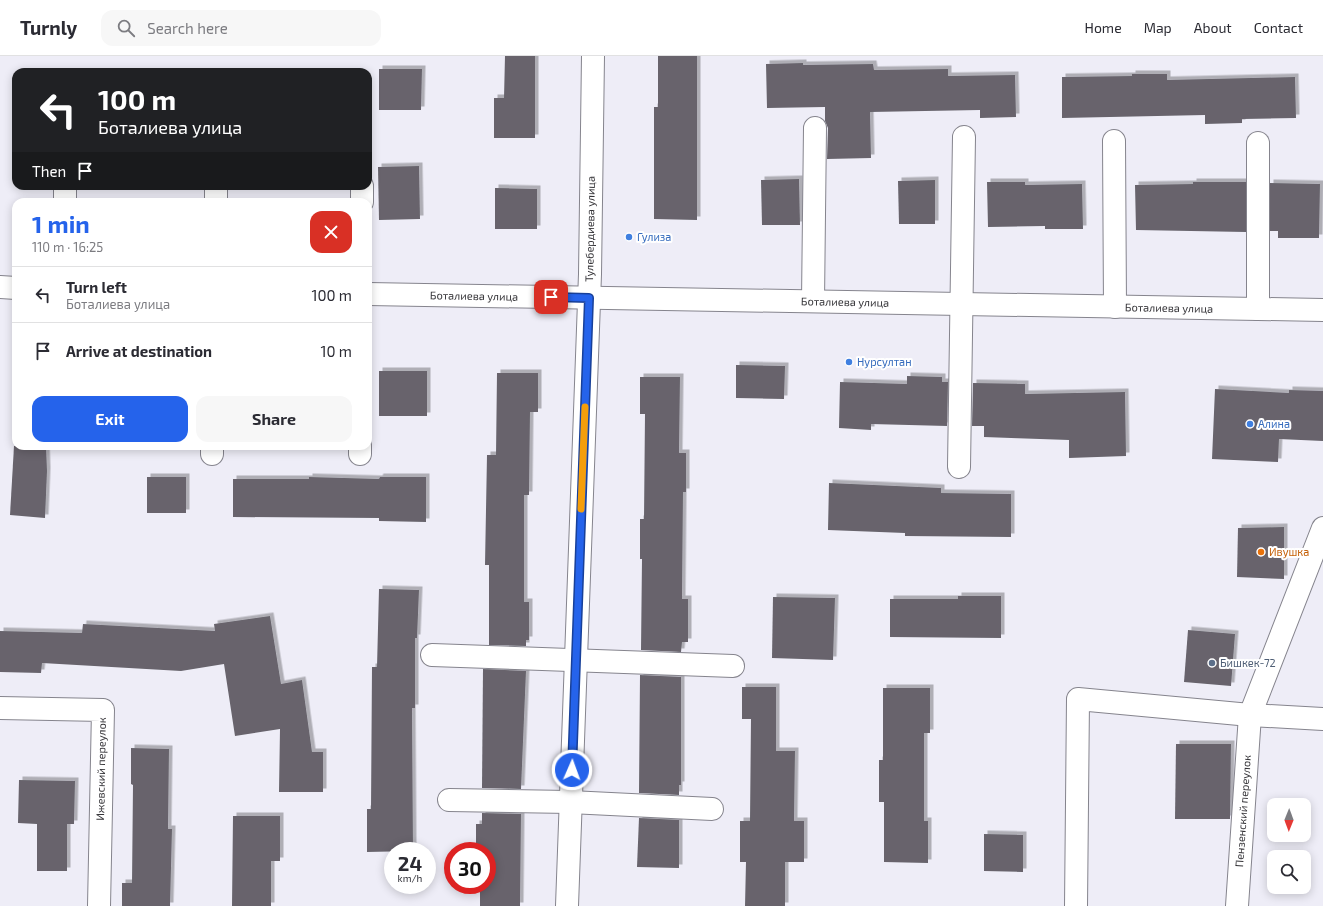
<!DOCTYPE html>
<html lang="en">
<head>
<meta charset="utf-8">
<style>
  :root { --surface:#fff; --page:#f7f7f7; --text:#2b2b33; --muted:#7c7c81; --line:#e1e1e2; --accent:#2563eb }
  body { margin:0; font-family:"Exo 2",sans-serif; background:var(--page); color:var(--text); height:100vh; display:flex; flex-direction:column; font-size:15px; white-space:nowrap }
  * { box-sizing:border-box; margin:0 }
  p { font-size:13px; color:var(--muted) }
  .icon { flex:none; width:22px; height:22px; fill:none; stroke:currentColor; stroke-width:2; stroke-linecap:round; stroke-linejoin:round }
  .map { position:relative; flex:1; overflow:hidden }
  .side { position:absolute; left:12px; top:142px; width:360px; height:252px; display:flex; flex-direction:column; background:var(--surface); border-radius:12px; box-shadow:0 2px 10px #0003 }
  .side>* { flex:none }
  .guide { position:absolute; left:12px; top:12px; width:360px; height:122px; border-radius:12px; box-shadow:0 2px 10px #0003; background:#202124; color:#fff; overflow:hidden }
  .needle { width:26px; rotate:181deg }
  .tools { position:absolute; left:1267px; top:742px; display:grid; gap:8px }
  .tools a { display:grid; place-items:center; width:44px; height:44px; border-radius:8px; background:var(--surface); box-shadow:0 2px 10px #0003; font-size:20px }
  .speed { position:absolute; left:384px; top:786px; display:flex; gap:8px; font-size:20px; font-weight:700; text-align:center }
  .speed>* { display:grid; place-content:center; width:52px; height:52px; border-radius:50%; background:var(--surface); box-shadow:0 2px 10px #0003; line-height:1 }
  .speed small { font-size:10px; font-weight:400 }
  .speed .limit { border:6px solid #d22; background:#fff; color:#111 }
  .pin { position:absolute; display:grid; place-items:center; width:34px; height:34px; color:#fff; margin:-17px; border-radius:8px; box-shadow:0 2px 6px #0006 }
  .me { position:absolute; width:44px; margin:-22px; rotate:2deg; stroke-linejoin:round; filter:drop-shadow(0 0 3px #0008) }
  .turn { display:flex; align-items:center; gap:14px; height:84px; padding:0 20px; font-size:18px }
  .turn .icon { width:52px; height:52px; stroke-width:2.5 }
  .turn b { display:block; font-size:28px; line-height:34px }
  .then { display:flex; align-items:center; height:38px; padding:0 20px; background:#0003; gap:8px; font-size:15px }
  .round { display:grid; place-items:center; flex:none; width:42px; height:42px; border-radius:12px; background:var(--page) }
  .overview { display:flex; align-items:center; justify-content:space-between; height:68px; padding:0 20px }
  h1 { font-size:24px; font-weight:700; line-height:30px; color:var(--accent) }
  .button { display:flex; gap:8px; margin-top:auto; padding:8px 20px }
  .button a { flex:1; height:46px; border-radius:12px; background:var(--accent); color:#fff; font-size:16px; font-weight:700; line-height:46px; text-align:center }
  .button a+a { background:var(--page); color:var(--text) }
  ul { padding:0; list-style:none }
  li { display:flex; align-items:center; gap:12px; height:56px; padding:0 20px; border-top:1px solid var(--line) }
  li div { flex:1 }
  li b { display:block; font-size:15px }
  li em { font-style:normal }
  header { display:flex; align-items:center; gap:24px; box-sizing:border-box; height:56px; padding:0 20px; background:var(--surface); border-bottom:1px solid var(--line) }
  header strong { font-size:19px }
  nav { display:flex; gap:22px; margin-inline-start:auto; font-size:14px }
  .search { width:280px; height:36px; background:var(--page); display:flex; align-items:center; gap:10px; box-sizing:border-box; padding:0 14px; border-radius:12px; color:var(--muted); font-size:15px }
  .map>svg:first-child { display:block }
</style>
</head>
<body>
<header>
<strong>Turnly</strong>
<div class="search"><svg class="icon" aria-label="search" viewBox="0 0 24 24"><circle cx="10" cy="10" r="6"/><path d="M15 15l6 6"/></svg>Search here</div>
<nav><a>Home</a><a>Map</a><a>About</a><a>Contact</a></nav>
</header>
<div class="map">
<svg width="1323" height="850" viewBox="0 0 1323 850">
  <defs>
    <filter id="shadow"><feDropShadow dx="3.5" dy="-3.5" stdDeviation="0" flood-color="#0004"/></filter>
  </defs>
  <rect width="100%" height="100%" fill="#eeedf7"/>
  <g fill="#67646c" filter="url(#shadow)">
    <path d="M505,0H535V82H494V42H504Z"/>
    <path d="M658,0H697V164L654,163V51H658Z"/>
    <path d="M803,7V9L873,8L874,14L948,13V20L1015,19L1016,61L980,62V54L870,56L871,102L827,103L828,72L825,65V51L767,52L766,8Z"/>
    <path d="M379,13H422L421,54H379Z"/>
    <path d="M1132,18H1167V24L1295,21L1296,62L1242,63V67L1205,68V59L1062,62V21L1132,20Z"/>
    <path d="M419,110L420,163L379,164L378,111Z"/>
    <path d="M799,123L800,169H762L761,124Z"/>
    <path d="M935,124V168H899L898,125Z"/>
    <path d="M987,126H1025V129L1082,128L1083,173H1045V170L988,171Z"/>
    <path d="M1193,126H1246V176L1136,174L1135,129L1193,128Z"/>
    <path d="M1270,127L1320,128L1319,182H1278V175H1270Z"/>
    <path d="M495,132L537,133V173H495Z"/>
    <path d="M736,309L785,310L784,343L736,342Z"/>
    <rect x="379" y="315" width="48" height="45"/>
    <path d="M497,317H538V356H530L529,439H524V546H529V584H526V590L489,589V509H485L487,399H496Z"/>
    <path d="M907,320L942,321V326H948L947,370L871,368V374L839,372L840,326L907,328Z"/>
    <path d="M640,321H680L679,397H686V436H683L682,543H688V586H682L681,596L641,594L642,503H640V463H644L645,358H640Z"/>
    <path d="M973,327L1025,328V338L1125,336L1126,400L1069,402V384L984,381V370H972Z"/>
    <path d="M1215,333L1289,337V334L1323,335V385L1279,383L1278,406L1212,403Z"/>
    <path d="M14,390H46L47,415L45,462L10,459Z"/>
    <rect x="147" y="421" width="39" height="36"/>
    <path d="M309,421L379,423L380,421H426V466L379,465V462L233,461V423H309Z"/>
    <path d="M829,427L941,432V437L1011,438V481L905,480V477L828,474Z"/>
    <path d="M1284,471V523L1237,521L1238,472Z"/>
    <path d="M379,533L419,534L417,582H415V652H412L413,795L367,796V753H371L372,611H377Z"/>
    <path d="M958,540H1001V582L890,581V543H958Z"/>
    <path d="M773,541L835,542L833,604L772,602Z"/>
    <path d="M270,560L281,628L302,624L312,696H323V736H279L280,673L235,680L224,608L181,615L42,607L41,617L0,616V575L82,577L83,568L215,575L214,568Z"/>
    <path d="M1188,574L1235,578L1231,630L1184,626Z"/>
    <path d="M483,613L526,615L521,733L482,732Z"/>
    <path d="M640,619L681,621V729H679V739L639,737Z"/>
    <path d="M742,631H776V695H795L794,765H804V806H785V850H745L746,806H740V765H750L751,663H742Z"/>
    <path d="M883,632H930V677H924V765H928V807L884,806V746H879V704H883Z"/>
    <path d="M1176,688H1231L1230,763H1175Z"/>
    <path d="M131,692L169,693L168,773H172L170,850H122V827H132L133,729L131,728Z"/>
    <path d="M19,724L75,725L74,768H67V815H37V768L18,767Z"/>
    <path d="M482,757L521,758L520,850H480V829H487V795H476V768H482Z"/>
    <path d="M233,760H280V805H271V850H232Z"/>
    <path d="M639,762L679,764V812L637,811Z"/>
    <path d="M984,778L1023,779V816L984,815Z"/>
  </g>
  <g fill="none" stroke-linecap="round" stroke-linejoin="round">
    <defs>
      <g id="minor">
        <path d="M1114,85L1115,251"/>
        <path d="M1258,87V253"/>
        <path d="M65,146V130"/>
        <path d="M216,146V130"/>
        <path d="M362,146V130"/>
        <path d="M0,231L16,232"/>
        <path d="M368,238L1323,254"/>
        <path d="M813,245L815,72"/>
        <path d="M212,398V390"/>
        <path d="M360,398V390"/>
        <path d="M959,411L964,81"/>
        <path d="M432,599L733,610"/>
        <path d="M0,652L103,654L99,850"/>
        <path d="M449,744L570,746L712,753"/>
        <path d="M567,850L590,218L593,0"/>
        <path d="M1076,850L1078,643L1250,659L1323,663"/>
        <path d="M1237,850L1250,659L1323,472"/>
      </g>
    </defs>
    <use href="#minor" stroke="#85848d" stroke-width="24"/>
    <use href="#minor" stroke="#fff" stroke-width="22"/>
  </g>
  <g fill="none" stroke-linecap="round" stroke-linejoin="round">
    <defs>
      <path id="route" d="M551,241L589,242L572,714"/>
    </defs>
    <use href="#route" stroke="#184099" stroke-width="10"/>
    <use href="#route" stroke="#2563eb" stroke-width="7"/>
    <path stroke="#f59e0b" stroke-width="7" d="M581,453L585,351"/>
  </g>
  <g fill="#3f7fe0" stroke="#fff" stroke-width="1.5">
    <circle cx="629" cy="181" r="4"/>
    <circle cx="849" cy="306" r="4"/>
    <circle cx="1250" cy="368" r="4"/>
  </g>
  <circle fill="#e8710a" stroke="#fff" stroke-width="1.5" cx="1261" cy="496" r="4"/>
  <circle fill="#5c6f8a" stroke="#fff" stroke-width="1.5" cx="1212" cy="607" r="4"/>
  <g text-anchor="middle" stroke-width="4" stroke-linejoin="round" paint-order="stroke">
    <g font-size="11" fill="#343337" stroke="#fff">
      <text transform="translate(590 173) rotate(-89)" y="4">Тулебердиева улица</text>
      <text transform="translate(474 240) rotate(1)" y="4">Боталиева улица</text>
      <text transform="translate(845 246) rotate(1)" y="4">Боталиева улица</text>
      <text transform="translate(1169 252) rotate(1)" y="4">Боталиева улица</text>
      <text transform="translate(101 713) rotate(-89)" y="4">Ижевский переулок</text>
      <text transform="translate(1243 755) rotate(-86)" y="4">Пензенский переулок</text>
    </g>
    <g font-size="11" fill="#366cbe" stroke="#fff" text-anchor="start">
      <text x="637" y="185">Гулиза</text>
      <text x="857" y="310">Нурсултан</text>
      <text x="1258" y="372">Алина</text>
    </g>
    <g font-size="11" fill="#c56008" stroke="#fff" text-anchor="start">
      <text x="1269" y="500">Ивушка</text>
    </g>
    <g font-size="11" fill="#4e5e75" stroke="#fff" text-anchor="start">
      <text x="1220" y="611">Бишкек-72</text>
    </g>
  </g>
</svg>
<div class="tools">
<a><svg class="needle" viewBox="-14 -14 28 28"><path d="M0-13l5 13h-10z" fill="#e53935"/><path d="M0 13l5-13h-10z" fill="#7c7c81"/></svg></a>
<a><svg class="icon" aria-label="search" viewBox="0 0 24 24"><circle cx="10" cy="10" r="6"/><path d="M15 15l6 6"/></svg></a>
</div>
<div class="speed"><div>24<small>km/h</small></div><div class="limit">30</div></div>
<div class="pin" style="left:551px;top:241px;background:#d93025"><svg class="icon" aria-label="arrive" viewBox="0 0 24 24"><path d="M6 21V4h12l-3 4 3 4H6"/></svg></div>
<svg class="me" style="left:572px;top:714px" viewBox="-20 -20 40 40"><circle r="17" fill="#2563eb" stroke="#fff" stroke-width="3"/><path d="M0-11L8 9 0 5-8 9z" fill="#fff"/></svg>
<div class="guide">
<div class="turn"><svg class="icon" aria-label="left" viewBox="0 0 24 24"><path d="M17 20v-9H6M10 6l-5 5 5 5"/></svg><div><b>100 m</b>Боталиева улица</div></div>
<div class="then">Then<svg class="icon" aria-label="arrive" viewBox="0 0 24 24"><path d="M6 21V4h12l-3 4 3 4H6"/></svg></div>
</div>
<section class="side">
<div class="overview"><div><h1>1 min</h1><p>110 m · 16:25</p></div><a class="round" style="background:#d93025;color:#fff"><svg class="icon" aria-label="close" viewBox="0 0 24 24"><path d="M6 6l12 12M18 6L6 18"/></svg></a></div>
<ul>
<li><svg class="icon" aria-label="left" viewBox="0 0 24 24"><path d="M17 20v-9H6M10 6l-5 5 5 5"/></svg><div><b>Turn left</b><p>Боталиева улица</p></div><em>100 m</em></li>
<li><svg class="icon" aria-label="arrive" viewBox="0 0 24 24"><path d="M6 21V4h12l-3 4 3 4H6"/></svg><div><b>Arrive at destination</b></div><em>10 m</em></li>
</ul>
<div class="button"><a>Exit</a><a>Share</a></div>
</section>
</div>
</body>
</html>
